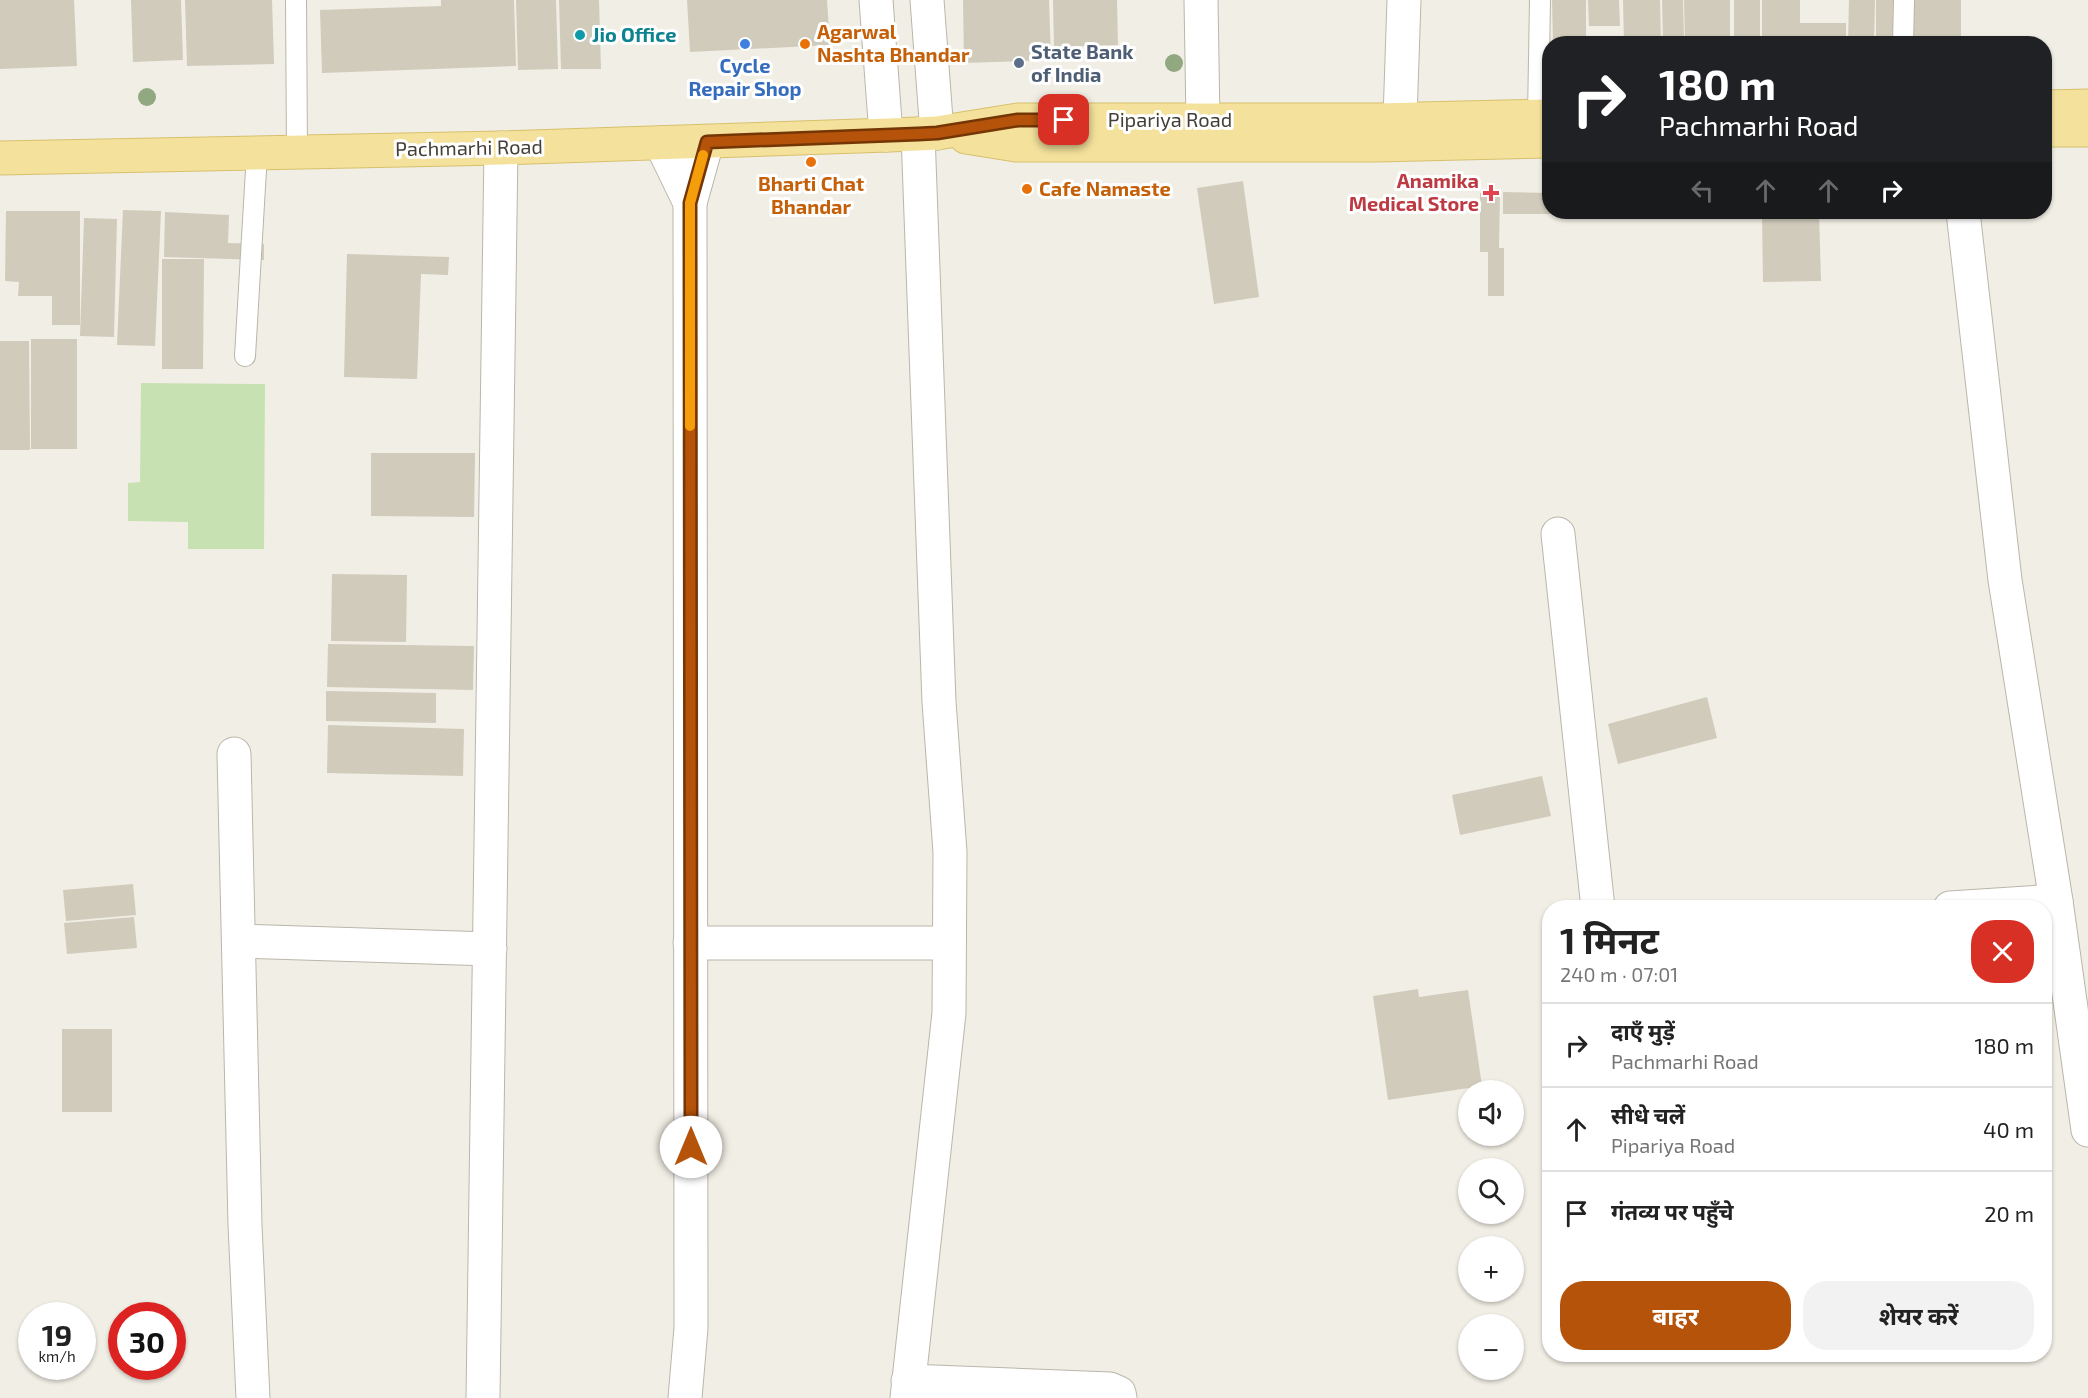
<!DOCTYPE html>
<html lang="hi">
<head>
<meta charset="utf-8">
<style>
  :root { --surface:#fff; --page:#f2f2f2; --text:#222; --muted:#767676; --line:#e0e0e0; --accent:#b45309 }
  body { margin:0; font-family:"Exo 2","Noto Sans Devanagari",sans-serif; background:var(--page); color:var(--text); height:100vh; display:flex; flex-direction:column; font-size:22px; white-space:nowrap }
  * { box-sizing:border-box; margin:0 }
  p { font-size:20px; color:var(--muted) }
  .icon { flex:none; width:33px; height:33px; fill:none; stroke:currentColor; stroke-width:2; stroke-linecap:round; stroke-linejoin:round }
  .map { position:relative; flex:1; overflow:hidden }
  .side { position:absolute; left:1542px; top:900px; width:510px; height:462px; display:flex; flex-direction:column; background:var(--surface); border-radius:24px; box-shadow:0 2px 4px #0004 }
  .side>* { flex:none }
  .guide { position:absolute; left:1542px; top:36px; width:510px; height:183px; border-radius:24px; box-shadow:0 2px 4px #0004; background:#202124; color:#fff; overflow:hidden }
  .buttons { position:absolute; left:1458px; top:1080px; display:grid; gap:12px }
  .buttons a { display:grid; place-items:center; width:66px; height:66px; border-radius:50%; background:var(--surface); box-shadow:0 2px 4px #0004; font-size:30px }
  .speed { position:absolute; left:18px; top:1302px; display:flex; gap:12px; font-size:30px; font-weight:700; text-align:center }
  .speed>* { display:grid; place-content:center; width:78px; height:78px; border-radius:50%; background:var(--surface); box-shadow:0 2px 4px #0004; line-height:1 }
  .speed small { font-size:15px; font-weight:400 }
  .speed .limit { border:9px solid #d22; background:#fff; color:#111 }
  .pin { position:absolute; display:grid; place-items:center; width:51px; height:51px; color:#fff; margin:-26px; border-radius:12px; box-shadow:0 3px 9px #0006 }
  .me { position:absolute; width:66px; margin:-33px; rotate:0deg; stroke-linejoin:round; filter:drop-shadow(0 0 4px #0008) }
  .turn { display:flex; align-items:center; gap:21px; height:126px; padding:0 18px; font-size:27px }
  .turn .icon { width:78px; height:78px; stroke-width:2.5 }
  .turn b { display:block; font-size:42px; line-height:51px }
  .lanes { display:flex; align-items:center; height:57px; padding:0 18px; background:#0003; justify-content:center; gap:30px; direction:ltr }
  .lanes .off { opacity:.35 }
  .round { display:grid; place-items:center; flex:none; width:63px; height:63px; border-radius:24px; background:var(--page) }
  .overview { display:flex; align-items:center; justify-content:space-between; height:102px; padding:0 18px }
  h1 { font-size:36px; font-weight:700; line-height:45px }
  .primary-button { display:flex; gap:12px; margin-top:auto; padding:12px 18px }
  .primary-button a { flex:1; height:69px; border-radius:24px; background:var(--accent); color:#fff; font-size:24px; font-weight:700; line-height:69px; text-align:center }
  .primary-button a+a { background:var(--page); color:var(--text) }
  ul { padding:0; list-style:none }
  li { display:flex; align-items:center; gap:18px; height:84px; padding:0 18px; border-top:2px solid var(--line) }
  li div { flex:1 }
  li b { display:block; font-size:22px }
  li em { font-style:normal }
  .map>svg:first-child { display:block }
</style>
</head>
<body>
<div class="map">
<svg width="2088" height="1398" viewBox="0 0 2088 1398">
  <rect width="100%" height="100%" fill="#f1eee5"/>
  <path fill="#c8e1b2" d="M141,383L265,384L264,549H188V522L128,521V483L140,482Z"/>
  <g fill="#d1cbbc">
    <path d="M0,0H74L77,66L0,69Z"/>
    <path d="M131,0H181L183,60L133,62Z"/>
    <path d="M185,0H272L274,64L187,66Z"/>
    <path d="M441,0H514L516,66L322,73L320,10L441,6Z"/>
    <path d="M516,0H556L558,69L518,70Z"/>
    <path d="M559,0H599L601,69H561Z"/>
    <path d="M687,0H827L830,45L690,52Z"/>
    <path d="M963,0H1049L1051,60L964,63Z"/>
    <path d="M1053,0H1117L1118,45L1054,47Z"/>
    <path d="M1552,0H1586V44H1553Z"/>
    <path d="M1588,0H1619L1620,26H1589Z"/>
    <path d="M1623,0H1660L1661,44H1624Z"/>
    <path d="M1662,0H1683L1684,42H1663Z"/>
    <path d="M1684,0H1730V44H1685Z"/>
    <rect x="1734" y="0" width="26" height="36"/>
    <path d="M1762,0H1800V23H1846V44H1762Z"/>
    <path d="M1849,0H1875L1874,44H1848Z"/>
    <rect x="1876" y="0" width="19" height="44"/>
    <rect x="1913" y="0" width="48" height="44"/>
    <path d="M1243,181L1259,297L1214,304L1197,188Z"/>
    <path d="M1503,192L1550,193V212H1555V214H1503Z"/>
    <path d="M1480,193H1500L1499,248H1504V296H1488V252H1480Z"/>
    <path d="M123,210L161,211L155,346L117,345Z"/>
    <path d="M6,211H80V325H52V296H18L19,282L5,281Z"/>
    <path d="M165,212L229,215L228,243L264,244V260L164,257Z"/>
    <path d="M1762,212H1819L1821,281L1763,282Z"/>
    <path d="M84,218L117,219L114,337L80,336Z"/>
    <path d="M347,254L449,257L448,275L421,274L417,379L344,377Z"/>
    <path d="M162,259H204L203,369H162Z"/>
    <rect x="31" y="339" width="46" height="110"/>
    <path d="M0,341H29L30,450H0Z"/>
    <path d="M371,453H475L474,517L371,516Z"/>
    <path d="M332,574L407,575L406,642L331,641Z"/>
    <path d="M328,644L474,646L473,690L327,687Z"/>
    <path d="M326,691L436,693V723L326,721Z"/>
    <path d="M1707,697L1717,738L1618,764L1608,724Z"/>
    <path d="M328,725L464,729L463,776L327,773Z"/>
    <path d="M1542,776L1551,816L1460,835L1452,795Z"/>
    <path d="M133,884L136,915L66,921L63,890Z"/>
    <path d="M134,917L137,948L67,954L64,923Z"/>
    <path d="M1418,989L1419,997L1468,990L1482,1086L1388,1100L1373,996Z"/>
    <rect x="62" y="1029" width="50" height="83"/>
  </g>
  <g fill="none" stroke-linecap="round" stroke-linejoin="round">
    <defs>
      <g id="service">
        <path d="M296,0L297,152"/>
        <path d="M1903,44L1904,0"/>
        <path d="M1538,117L1540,0"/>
        <path d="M245,356L257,153"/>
      </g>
      <g id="minor">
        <path d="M876,0L886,135"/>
        <path d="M927,0L937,133"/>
        <path d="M1201,0L1203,121"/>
        <path d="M1400,119L1404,0"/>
        <path d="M661,143L690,203"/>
        <path d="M1963,212L2005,580L2056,901L2088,1130"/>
        <path d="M1558,534L1598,908"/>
        <path d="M234,754L245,1225L253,1398"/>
        <path d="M1950,908L2056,901"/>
        <path d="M239,941L490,949"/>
        <path d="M690,943H949"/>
        <path d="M908,1381L1110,1389L1119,1393L1120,1398"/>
        <path d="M483,1398L501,148"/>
        <path d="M685,1398L691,1328L690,203L707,142"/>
        <path d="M907,1398L949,1013L950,852L939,702L918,134"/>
      </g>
      <g id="primary">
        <path d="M2044,107L2088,106"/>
        <path d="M2044,130H2088"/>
        <path d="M966,137L1016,145H1376L1550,141"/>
        <path d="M0,158L501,148L918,134L937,133L1018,120H1377L1550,116"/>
      </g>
    </defs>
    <use href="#service" stroke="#bbb6a9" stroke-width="22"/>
    <use href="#minor" stroke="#bbb6a9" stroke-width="35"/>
    <use href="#primary" stroke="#d7c06d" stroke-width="35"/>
    <use href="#service" stroke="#fff" stroke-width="20"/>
    <use href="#minor" stroke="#fff" stroke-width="33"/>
    <use href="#primary" stroke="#f4e29c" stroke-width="33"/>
  </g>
  <g fill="#91a881">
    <circle cx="1174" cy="63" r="9"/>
    <circle cx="147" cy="97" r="9"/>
  </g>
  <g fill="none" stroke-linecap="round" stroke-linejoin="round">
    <defs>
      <path id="route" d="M691,1147L690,203L707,142L918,134L937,133L1018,120H1064"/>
    </defs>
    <use href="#route" stroke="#753606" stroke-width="15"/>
    <use href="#route" stroke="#b45309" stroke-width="10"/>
    <path stroke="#f59e0b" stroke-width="10" d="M690,426V203L703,155"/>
  </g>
  <circle fill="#0f9aa8" stroke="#fff" stroke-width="2" cx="580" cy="35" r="6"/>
  <circle fill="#3f7fe0" stroke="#fff" stroke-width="2" cx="745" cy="44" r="6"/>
  <g fill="#e8710a" stroke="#fff" stroke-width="2">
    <circle cx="805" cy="44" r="6"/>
    <circle cx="811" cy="162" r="6"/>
    <circle cx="1027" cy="189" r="6"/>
  </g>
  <circle fill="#5c6f8a" stroke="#fff" stroke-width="2" cx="1019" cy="63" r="6"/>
  <path fill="#e0444e" stroke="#fff" stroke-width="2" d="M1488 184h6v6h6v6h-6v6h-6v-6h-6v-6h6z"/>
  <g text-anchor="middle" stroke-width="6" stroke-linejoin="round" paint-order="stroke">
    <g font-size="20" font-weight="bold" fill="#c56008" stroke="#fff" text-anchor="start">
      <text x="817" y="39">Agarwal<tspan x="817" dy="23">Nashta Bhandar</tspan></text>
      <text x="811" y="191" text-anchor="middle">Bharti Chat<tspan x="811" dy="23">Bhandar</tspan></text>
      <text x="1039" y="196">Cafe Namaste</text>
    </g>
    <g font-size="20" font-weight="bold" fill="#0d838f" stroke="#fff" text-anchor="start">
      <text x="592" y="42">Jio Office</text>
    </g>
    <g font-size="20" font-weight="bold" fill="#4e5e75" stroke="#fff" text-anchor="start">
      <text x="1031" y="59">State Bank<tspan x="1031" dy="23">of India</tspan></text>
    </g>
    <g font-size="20" font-weight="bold" fill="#366cbe" stroke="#fff">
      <text x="745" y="73">Cycle<tspan x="745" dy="23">Repair Shop</tspan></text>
    </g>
    <g font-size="20" fill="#433f36" stroke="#fff">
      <text x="1170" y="127">Pipariya Road</text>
      <text transform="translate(469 148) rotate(-1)" y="7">Pachmarhi Road</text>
    </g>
    <g font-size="20" font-weight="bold" fill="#be3a42" stroke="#fff" text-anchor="end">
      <text x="1479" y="188">Anamika<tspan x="1479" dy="23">Medical Store</tspan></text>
    </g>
  </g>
</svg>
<div class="buttons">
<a><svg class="icon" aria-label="sound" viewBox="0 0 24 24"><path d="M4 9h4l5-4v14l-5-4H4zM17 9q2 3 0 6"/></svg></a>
<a><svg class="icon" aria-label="search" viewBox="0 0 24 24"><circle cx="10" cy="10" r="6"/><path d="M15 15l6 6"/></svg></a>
<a>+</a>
<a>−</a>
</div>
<div class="speed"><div>19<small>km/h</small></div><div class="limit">30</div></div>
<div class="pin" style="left:1064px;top:120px;background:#d93025"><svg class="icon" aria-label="arrive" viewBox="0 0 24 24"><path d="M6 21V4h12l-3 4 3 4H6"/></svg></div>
<svg class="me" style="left:691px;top:1147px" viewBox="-20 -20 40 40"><circle r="19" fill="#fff"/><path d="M0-13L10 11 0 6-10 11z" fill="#b45309"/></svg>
<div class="guide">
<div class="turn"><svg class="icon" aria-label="right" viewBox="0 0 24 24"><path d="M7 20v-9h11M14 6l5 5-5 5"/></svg><div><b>180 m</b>Pachmarhi Road</div></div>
<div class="lanes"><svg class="icon off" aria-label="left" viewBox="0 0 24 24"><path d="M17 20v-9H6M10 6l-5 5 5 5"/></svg><svg class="icon off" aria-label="ahead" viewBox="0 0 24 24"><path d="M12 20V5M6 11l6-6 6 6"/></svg><svg class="icon off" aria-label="ahead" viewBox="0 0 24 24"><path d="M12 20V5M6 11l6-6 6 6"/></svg><svg class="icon" aria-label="right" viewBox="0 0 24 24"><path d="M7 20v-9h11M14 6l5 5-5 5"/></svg></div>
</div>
<section class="side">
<div class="overview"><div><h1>1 मिनट</h1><p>240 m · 07:01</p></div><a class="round" style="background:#d93025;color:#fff"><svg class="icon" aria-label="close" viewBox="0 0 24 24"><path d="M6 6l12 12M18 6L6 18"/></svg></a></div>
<ul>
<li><svg class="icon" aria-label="right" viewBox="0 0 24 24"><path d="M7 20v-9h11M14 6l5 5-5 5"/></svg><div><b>दाएँ मुड़ें</b><p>Pachmarhi Road</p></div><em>180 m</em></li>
<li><svg class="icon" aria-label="ahead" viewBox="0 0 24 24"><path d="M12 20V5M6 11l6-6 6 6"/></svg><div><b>सीधे चलें</b><p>Pipariya Road</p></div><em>40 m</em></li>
<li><svg class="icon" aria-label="arrive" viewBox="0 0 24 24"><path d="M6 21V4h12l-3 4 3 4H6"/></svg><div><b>गंतव्य पर पहुँचे</b></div><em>20 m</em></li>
</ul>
<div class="primary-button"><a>बाहर</a><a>शेयर करें</a></div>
</section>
</div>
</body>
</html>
